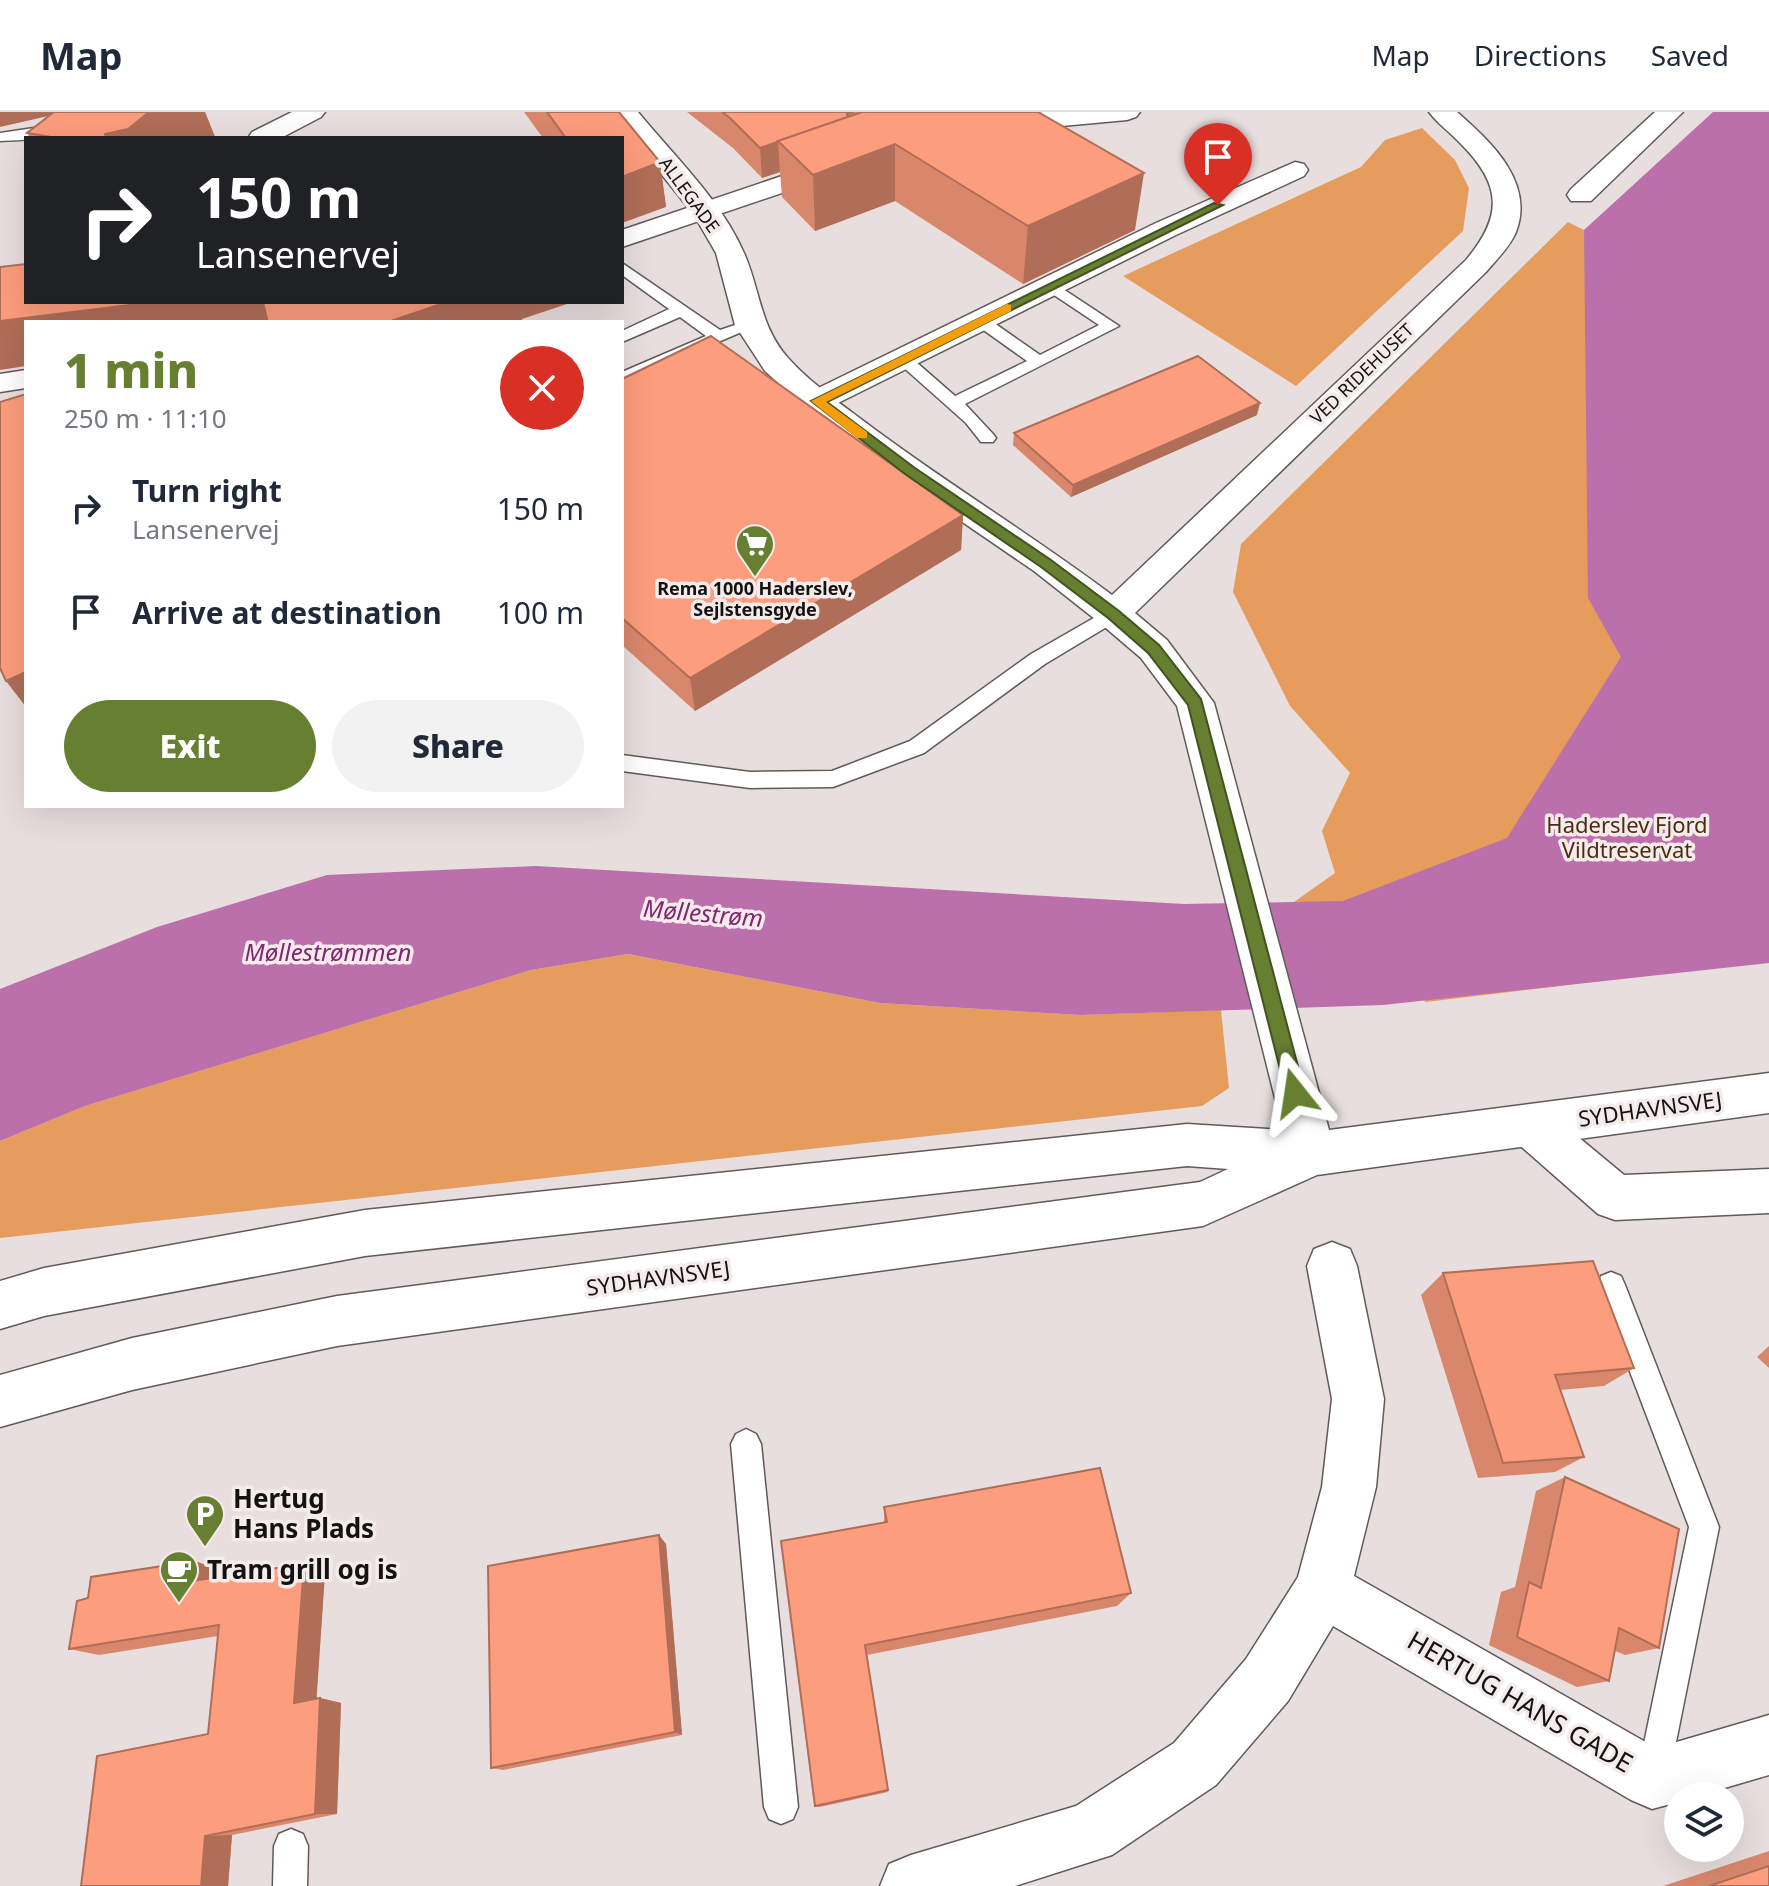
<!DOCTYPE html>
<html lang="en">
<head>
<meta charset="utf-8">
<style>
  :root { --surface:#fff; --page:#f2f2f3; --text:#1f2937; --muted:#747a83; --line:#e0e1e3; --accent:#667f31 }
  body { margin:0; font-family:"Noto Sans",sans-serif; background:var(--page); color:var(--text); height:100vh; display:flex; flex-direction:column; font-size:30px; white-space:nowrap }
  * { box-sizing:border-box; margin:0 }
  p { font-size:26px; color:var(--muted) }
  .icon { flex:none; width:44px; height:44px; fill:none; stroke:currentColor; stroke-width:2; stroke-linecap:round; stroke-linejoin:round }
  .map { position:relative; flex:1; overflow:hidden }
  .panel { position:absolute; left:24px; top:208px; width:600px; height:488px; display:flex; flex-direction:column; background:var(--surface); border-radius:0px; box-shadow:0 8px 32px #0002 }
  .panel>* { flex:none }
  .guide { position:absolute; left:24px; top:24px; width:600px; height:168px; border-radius:0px; box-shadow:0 8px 32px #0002; background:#202124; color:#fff; overflow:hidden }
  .tools { position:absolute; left:1664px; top:1670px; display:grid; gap:16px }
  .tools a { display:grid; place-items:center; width:80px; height:80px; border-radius:50%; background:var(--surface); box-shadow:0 8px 32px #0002; font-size:40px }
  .pin { position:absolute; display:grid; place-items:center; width:68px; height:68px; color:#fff; margin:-82px -34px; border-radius:50% 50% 50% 0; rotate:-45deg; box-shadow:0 0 8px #0007 }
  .pin .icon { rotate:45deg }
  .me { position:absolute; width:88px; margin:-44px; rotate:345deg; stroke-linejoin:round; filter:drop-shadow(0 0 6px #0008) }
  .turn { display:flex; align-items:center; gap:28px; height:168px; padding:0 40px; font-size:36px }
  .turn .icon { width:104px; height:104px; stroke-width:2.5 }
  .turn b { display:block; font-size:56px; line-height:68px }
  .round { display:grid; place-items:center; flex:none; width:84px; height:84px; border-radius:42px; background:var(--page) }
  .overview { display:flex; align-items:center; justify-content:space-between; height:136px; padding:0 40px }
  h1 { font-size:48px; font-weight:800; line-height:60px; color:var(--accent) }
  .cta { display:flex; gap:16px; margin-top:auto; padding:16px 40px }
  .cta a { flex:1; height:92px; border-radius:48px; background:var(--accent); color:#fff; font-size:32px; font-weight:800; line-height:92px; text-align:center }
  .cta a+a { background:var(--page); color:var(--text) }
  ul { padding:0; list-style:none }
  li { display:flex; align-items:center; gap:24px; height:104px; padding:0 40px }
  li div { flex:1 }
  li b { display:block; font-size:30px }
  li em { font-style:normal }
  header { display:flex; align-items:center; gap:48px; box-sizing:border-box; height:112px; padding:0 40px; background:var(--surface); border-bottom:2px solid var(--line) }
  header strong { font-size:38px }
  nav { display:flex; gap:44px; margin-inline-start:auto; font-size:28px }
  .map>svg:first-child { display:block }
</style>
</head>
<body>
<header>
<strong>Map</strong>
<nav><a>Map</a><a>Directions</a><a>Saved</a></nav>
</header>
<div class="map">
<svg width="1769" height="1774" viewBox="0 0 1769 1774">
  <rect width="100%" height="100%" fill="#e9dede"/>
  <g fill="#e59c5d">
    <path d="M1769,0V849L1426,890L1294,790L1335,761L1322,719L1350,661L1290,594L1233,480L1241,432L1568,110L1584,118L1585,133Z"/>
    <path d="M1422,16L1455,48L1469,76L1463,119L1296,274L1123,164L1361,55L1385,28Z"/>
    <path d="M628,842L880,891L1080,903L1221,898L1229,976L1202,994L0,1126V1029L85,994L531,858Z"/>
  </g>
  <path fill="#bb6fab" d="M1713,0H1769V851L1383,893L1080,903L880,891L628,842L531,858L85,994L0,1029V877L157,815L327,763L536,754L1184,792L1343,789L1507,726L1621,545L1588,486L1584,118Z"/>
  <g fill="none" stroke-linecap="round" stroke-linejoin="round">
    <defs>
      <g id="lane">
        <path d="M79,0H94C72,26 31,28 0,29V21L54,13Z"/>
        <path d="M622,151L720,218L750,208L758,213L622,271V260L706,224L680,205L622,230V219L669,197L622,163Z"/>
        <path d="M1051,169L1119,214L965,292L993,322L996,326L993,330H981L966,311L894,247L896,243H908L955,284L1027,249L975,212V206H987L1040,243L1099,213L1045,177V171Z"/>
        <path d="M1113,495L1123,502L1120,507L1045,552L924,641L833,675L750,676L622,659V643L750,660L832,659L910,629L1031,542Z"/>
        <path d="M1611,1160L1621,1164L1625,1173L1719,1415L1669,1665L1665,1677L1653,1681L1641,1677L1637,1665L1689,1415L1597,1173L1601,1164Z"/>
        <path d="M746,1317L756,1322L761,1332L798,1695L793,1707L781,1712L769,1707L764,1695L731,1332L736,1322Z"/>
        <path d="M291,1717L303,1722L308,1734L307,1774H273L274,1734L279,1722Z"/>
      </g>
      <g id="street">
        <path d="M292,0H325L321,5L281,26H248L252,20Z"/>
        <path d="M1044,0H1140L1136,5L1127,8L998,20L989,17L980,9L984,4C997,0 1028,2 1044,0Z"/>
        <path d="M1655,0H1683L1591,89H1571L1567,83L1571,77Z"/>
        <path d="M835,46L844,48L848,54L844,60L622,135V118Z"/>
        <path d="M1295,50L1304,52L1308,58L1304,64L1176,123L828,296L817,299L806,296L801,289L806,282L1156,111Z"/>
        <path d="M26,258V276L0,280V262Z"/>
        <path d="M1531,993L1547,999L1624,1063L1769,1057V1101L1615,1108L1598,1102L1515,1029L1508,1014L1515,999Z"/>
        <path d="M1332,1130L1350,1137L1357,1154L1384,1287L1376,1375L1354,1464L1656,1636L1769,1603V1663L1697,1684H1678V1690L1652,1697L1631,1688L1333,1514L1288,1589L1216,1673L1112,1743L1015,1774H880L889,1752L911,1743L1076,1694L1174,1631L1246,1547L1298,1465L1322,1375L1332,1287L1307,1154L1314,1137Z"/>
      </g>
      <path id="secondary" d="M612,0H638C674,44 721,88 744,141C760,177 760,215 788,246C813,274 847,296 877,319C954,376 1035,425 1112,483L1466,148C1503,104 1502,73 1461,32C1451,21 1438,12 1429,0H1457C1491,30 1535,70 1516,120C1510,135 1496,148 1486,160L1135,501L1167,528L1214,591L1329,1018L1769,961V1001L1317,1063L1203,1114L337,1234L132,1278L0,1315V1263L132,1226L337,1184L1200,1070L1228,1057L1187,1054L365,1144L44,1204L0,1217V1169L44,1156L365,1098L1187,1012L1283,1018L1177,594L1141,546L1100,511L1034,459L898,366L806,296L765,259L735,213L716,141L694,103Z"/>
    </defs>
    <use href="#lane" stroke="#625959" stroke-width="3"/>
    <use href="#street" stroke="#625959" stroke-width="3"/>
    <use href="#secondary" stroke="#625959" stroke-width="3"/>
    <use href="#lane" fill="#fff" fill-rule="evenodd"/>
    <use href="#street" fill="#fff" fill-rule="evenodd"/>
    <use href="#secondary" fill="#fff" fill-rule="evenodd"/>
  </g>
  <g fill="#d9876c">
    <path d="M0,0H205L215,25L214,26H30L27,21L49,4Z"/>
    <path d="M524,0H619L660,50L666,95L622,26H543Z"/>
    <path d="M687,0H1038L1135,118L1023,172L895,89L815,119L782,85L780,60L762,66L733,36Z"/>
    <path d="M622,267L963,403L961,438L695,599L622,533Z"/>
    <path d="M1257,303L1071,385L1013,333L1014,321Z"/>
    <path d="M1443,1161L1634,1256L1604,1274L1560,1278L1584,1345L1555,1360L1478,1366L1421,1183Z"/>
    <path d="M1769,1234V1256L1757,1245Z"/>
    <path d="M1565,1365L1659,1536L1625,1543L1615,1539L1609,1569L1577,1575L1489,1533L1501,1480L1515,1475L1536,1379Z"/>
    <path d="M884,1395L1131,1481L1117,1494L867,1543L888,1680L820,1695L815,1694L884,1411Z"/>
    <path d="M666,1432L682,1623L503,1658L491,1656Z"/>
    <path d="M195,1449L219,1458L218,1465L325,1461L316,1587L320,1586L341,1591L337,1702L232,1723L228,1774H81L208,1622L218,1524L99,1543L69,1537L88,1486Z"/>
    <path d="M1769,1739V1774H1663Z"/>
  </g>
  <g fill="#b06e58">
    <path d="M0,0H66L0,15Z"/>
    <path d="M149,0H205L215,25L214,26H106L105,22Z"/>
    <path d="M778,30L780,60L762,66L760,36Z"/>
    <path d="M895,32V89L815,119L813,63Z"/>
    <path d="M660,50L666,95L622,111V65Z"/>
    <path d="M1144,61L1135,118L1023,172L1028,114Z"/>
    <path d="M154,190H266L274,210H26V254L0,258V209Z"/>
    <path d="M447,190H570V191L522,207V210H388Z"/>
    <path d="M1260,291L1257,303L1071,385L1073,373Z"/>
    <path d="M963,403L961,438L695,599L690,566Z"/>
    <path d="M26,560V595L6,569Z"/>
    <path d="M659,1423L666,1432L682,1623L675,1620Z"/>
    <path d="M195,1449L219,1458L217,1478L192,1469Z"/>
    <path d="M304,1452L325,1461L316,1595L294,1591Z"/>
    <path d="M320,1586L341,1591L337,1702H315Z"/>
    <path d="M232,1723L228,1774H201L205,1724Z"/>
  </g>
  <g fill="#fc9d7d" stroke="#b06e58" stroke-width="2">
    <path d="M54,0H149L128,17L105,22L106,26H57L27,21Z"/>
    <path d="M547,0H619L660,50L622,65V26H566Z"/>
    <path d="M722,0H854L847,2L848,5L760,36L730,6Z"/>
    <path d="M862,0H1038L1144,61L1028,114L895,32L813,63L778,29Z"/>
    <path d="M26,152V190H154L0,209V155Z"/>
    <path d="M263,190H447L388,210H257L267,207Z"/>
    <path d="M711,224L963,403L690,566L622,506V267Z"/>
    <path d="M1198,244L1260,291L1073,373L1014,321Z"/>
    <path d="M26,282V560L6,569L0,556V290Z"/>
    <path d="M1593,1149L1634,1256L1555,1263L1584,1345L1503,1351L1443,1161Z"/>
    <path d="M1100,1356L1131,1481L865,1533L888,1678L815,1694L781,1429L887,1410L884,1395Z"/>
    <path d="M1565,1365L1679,1417L1659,1536L1619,1516L1609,1569L1517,1525L1529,1470L1541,1476Z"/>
    <path d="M659,1423L675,1620L491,1656L488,1454Z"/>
    <path d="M195,1449L192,1469L304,1452L294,1591L320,1586L315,1702L205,1724L201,1774H81L97,1644L208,1622L219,1513L69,1537L77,1489L88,1486L91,1465Z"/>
    <path d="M1769,1754V1774H1709Z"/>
  </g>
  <path fill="#667f31" stroke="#425320" stroke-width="2" d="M1214,91L1223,93L827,290L915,356L1051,448L1119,499L1159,533L1201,587L1305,981L1302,987L1295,990L1289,987L1286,981L1188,593L1148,541L1108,506L1041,455L905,362L811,289Z"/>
  <path fill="#f59e0b" d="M1007,192L1011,193V199L826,290L867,320V326H857L811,289Z"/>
  <defs>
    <symbol id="supermarket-pin" viewBox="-11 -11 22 30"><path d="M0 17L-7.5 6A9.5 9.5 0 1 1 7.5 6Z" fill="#667f31" stroke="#f6ebeb"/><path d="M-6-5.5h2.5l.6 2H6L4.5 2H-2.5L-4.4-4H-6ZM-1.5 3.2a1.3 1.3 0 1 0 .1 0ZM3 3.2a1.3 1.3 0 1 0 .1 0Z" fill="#fff"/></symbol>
    <symbol id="parking-pin" viewBox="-11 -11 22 30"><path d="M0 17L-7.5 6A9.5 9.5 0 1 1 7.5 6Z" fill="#667f31" stroke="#f6ebeb"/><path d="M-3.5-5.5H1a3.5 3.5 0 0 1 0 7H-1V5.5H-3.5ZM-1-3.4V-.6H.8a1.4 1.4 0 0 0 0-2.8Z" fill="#fff"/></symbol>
    <symbol id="cafe-pin" viewBox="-11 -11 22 30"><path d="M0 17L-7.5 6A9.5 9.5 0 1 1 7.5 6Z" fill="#667f31" stroke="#f6ebeb"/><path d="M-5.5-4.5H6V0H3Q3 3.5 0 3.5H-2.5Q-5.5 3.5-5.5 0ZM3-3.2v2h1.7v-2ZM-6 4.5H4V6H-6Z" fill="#fff"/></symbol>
  </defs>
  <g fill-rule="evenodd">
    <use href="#supermarket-pin" x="733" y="410" width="44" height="60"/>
    <use href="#parking-pin" x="183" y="1380" width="44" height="60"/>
    <use href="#cafe-pin" x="157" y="1436" width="44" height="60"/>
  </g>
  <g text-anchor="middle" stroke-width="7" stroke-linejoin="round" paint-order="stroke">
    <g font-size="18" fill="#151212" stroke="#f6ebeb">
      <text transform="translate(689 83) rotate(54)" y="6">ALLEGADE</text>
      <text transform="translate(1362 262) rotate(-44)" y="6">VED RIDEHUSET</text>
    </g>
    <g font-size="18" font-weight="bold" fill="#151212" stroke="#f6ebeb">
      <text x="755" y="483">Rema 1000 Haderslev,<tspan x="755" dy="21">Sejlstensgyde</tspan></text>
    </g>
    <g font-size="22" fill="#4b2c10" stroke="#f6ebeb">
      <text x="1627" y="721">Haderslev Fjord<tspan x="1627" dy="25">Vildtreservat</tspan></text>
    </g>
    <g font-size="22" fill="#151212" stroke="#f6ebeb">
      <text transform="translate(1650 997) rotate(-8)" y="8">SYDHAVNSVEJ</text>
      <text transform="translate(658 1166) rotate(-8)" y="8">SYDHAVNSVEJ</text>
    </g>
    <g font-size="24" font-style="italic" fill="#802571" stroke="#f6ebeb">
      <text transform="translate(703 802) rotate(5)" y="8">Møllestrøm</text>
      <text x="328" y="849">Møllestrømmen</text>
    </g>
    <g font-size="26" font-weight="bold" fill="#151212" stroke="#f6ebeb" text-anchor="start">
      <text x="233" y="1396">Hertug<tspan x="233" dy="30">Hans Plads</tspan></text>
      <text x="207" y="1467">Tram grill og is</text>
    </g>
    <g font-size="26" fill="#151212" stroke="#f6ebeb">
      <text transform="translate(1520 1590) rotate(30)" y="9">HERTUG HANS GADE</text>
    </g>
  </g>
</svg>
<div class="tools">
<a><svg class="icon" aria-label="layers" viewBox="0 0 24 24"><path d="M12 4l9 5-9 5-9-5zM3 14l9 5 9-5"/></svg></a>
</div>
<div class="pin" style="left:1218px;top:93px;background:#d93025"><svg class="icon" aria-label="arrive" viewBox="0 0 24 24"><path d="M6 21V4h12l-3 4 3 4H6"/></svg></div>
<svg class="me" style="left:1295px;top:981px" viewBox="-20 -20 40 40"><path d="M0-17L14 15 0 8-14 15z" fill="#667f31" stroke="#fff" stroke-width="4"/></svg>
<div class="guide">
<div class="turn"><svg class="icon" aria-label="right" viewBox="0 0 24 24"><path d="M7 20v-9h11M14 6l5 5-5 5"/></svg><div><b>150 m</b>Lansenervej</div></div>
</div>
<section class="panel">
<div class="overview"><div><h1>1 min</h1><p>250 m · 11:10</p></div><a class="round" style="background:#d93025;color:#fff"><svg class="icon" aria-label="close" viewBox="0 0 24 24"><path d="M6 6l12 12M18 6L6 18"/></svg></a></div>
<ul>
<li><svg class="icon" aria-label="right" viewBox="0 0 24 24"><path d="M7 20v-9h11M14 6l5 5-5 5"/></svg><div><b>Turn right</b><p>Lansenervej</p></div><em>150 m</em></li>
<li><svg class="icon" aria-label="arrive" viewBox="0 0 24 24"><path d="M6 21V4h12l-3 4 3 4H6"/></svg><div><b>Arrive at destination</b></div><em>100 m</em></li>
</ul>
<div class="cta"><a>Exit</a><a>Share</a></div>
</section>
</div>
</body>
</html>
